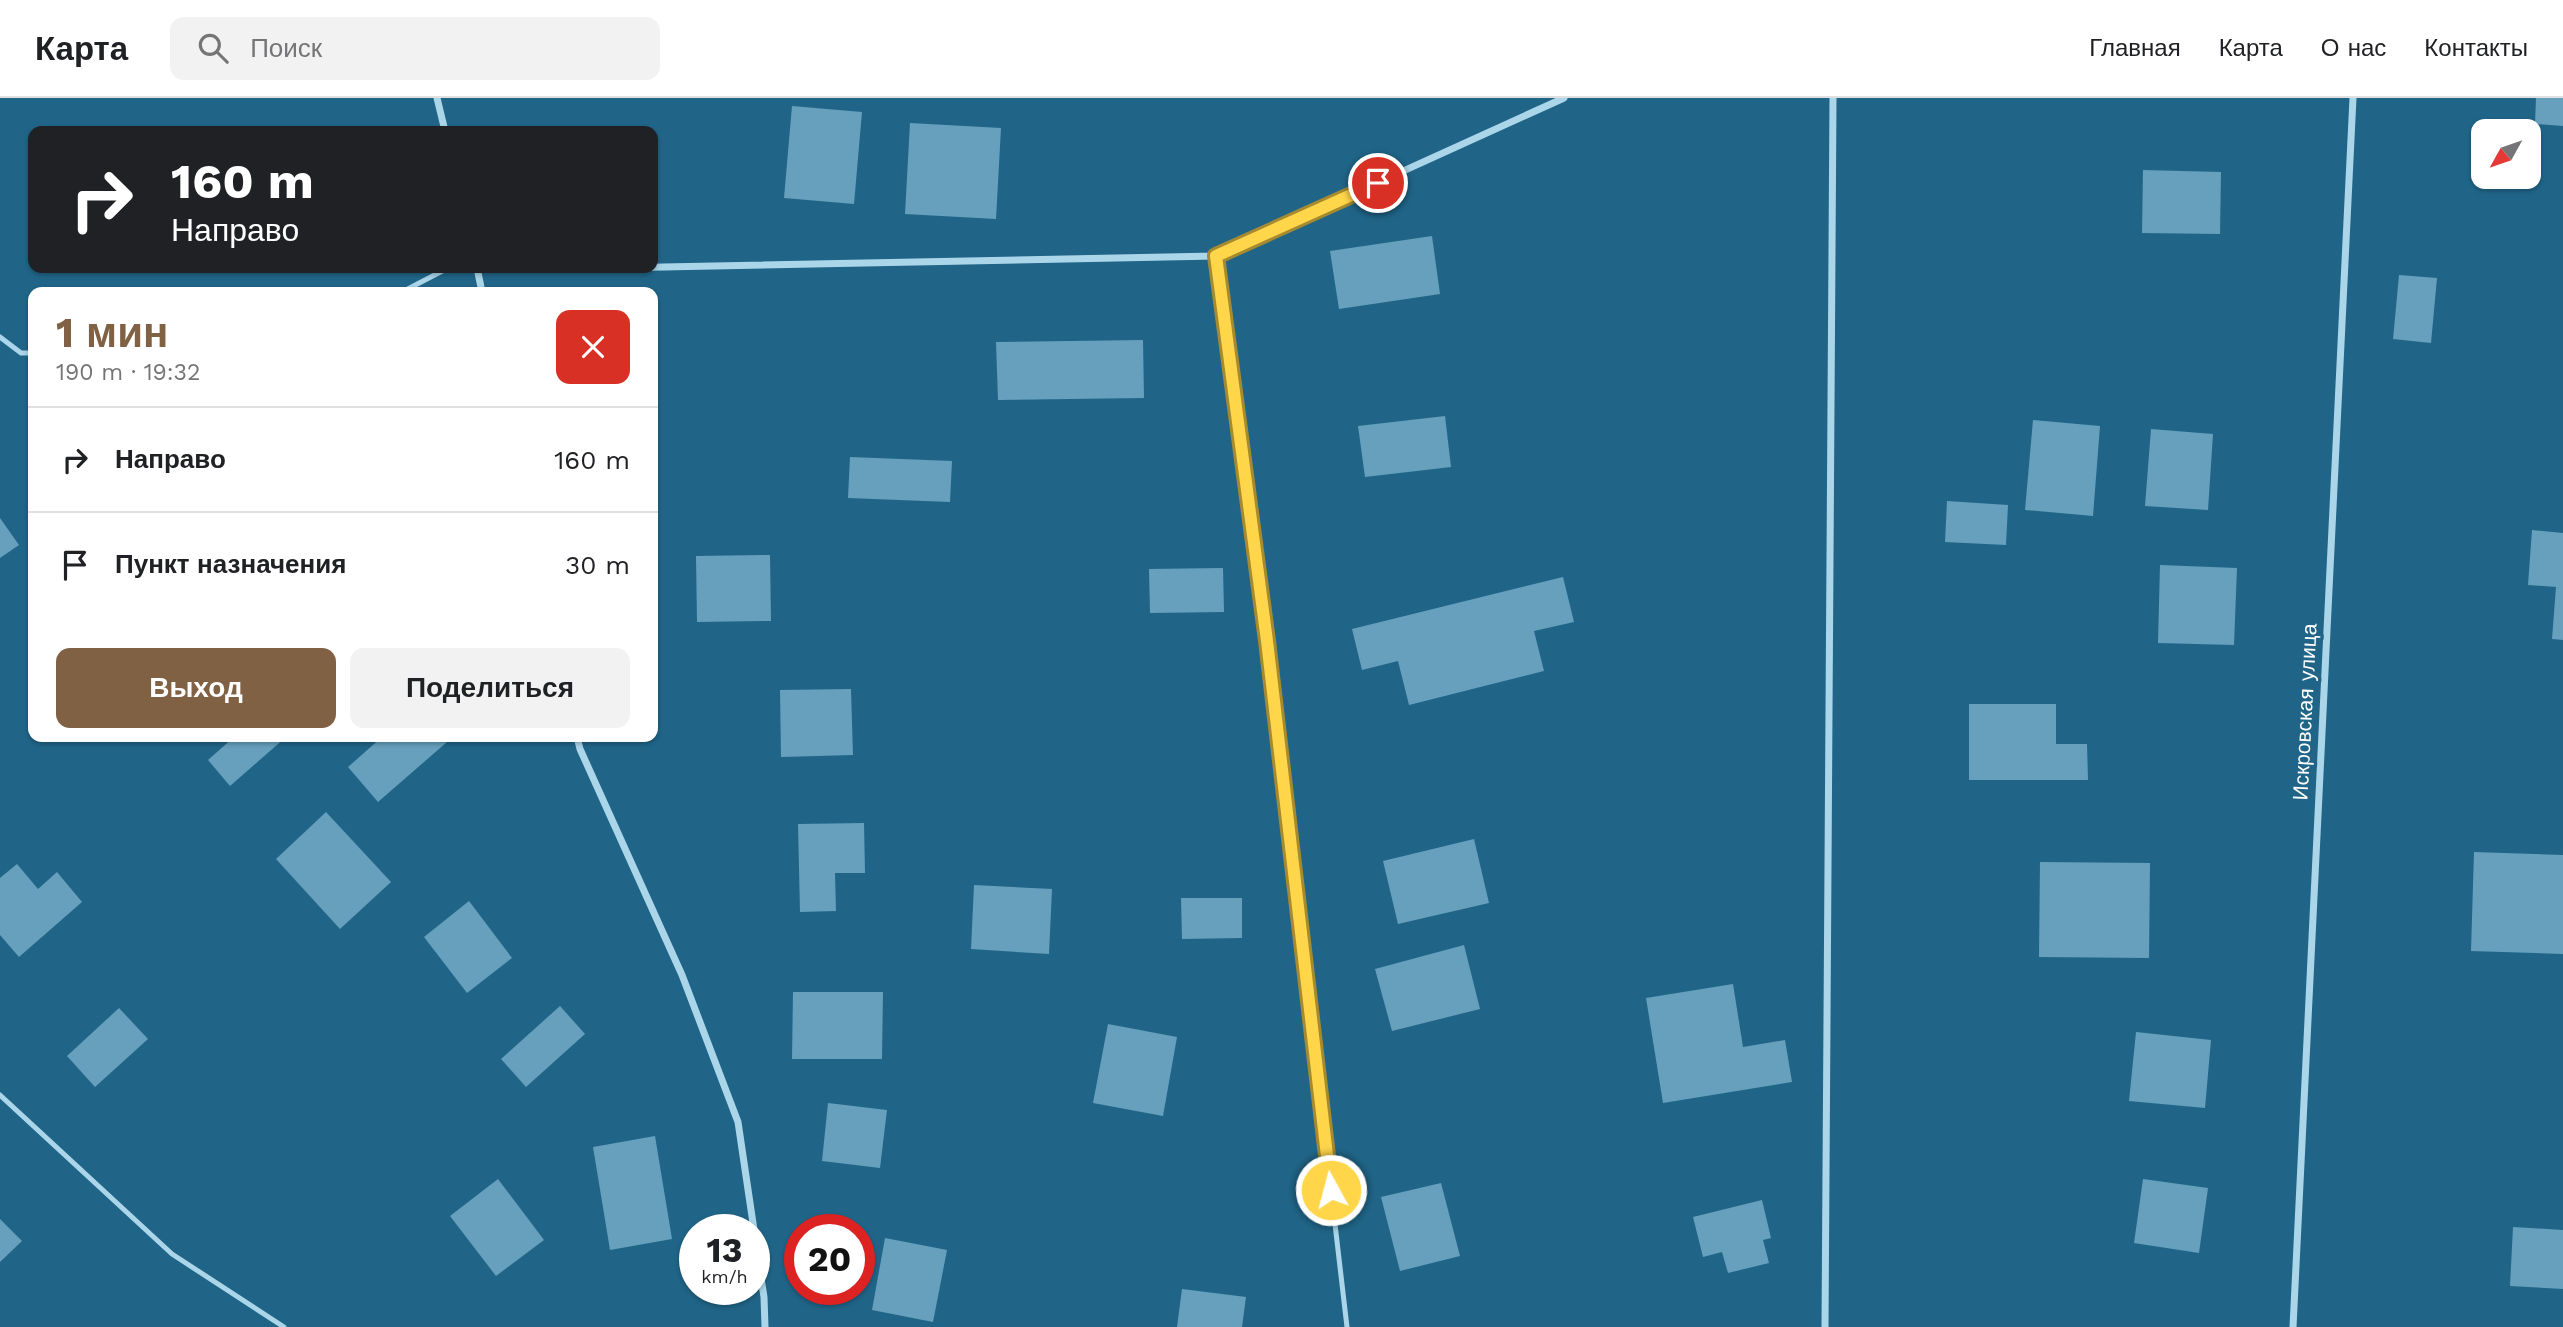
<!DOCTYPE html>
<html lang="ru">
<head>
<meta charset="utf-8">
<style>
  :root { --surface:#fff; --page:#f2f2f2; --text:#202124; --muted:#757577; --line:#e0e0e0; --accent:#816144 }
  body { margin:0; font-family:"Work Sans",sans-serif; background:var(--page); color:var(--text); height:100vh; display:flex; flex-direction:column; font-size:26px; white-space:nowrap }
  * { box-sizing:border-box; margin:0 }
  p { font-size:23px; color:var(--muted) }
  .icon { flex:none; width:38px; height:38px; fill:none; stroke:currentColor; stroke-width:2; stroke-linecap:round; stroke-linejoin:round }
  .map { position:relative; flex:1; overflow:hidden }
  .panel { position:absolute; left:28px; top:189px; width:630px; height:455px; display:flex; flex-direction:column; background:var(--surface); border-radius:14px; box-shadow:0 2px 5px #0004 }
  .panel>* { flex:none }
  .hud { position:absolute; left:28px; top:28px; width:630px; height:147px; border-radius:14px; box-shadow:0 2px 5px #0004; background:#202124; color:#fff; overflow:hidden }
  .needle { width:46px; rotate:230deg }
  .tools { position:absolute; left:2471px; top:21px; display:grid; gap:14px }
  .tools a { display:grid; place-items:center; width:70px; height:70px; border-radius:14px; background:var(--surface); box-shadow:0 2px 5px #0004; font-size:35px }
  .speed { position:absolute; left:679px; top:1116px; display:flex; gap:14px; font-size:35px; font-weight:700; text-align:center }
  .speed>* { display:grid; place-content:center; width:91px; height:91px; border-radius:50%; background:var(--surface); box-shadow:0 2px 5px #0004; line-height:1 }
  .speed small { font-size:18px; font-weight:400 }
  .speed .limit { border:10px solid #d22; background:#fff; color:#111 }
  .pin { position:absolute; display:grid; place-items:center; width:60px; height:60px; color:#fff; margin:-30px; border:4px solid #fff; border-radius:50%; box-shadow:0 2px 7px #0007 }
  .me { position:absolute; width:77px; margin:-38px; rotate:353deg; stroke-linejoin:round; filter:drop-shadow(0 0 5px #0008) }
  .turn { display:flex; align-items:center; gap:24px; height:147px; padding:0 28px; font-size:32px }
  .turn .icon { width:91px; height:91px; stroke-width:2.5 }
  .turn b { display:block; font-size:49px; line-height:60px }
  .round { display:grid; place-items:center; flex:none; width:74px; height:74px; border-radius:14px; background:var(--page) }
  .overview { display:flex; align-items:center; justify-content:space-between; height:119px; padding:0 28px }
  h1 { font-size:42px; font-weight:700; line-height:52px; color:var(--accent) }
  .cta { display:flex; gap:14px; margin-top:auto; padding:14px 28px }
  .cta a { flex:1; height:80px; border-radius:14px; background:var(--accent); color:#fff; font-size:28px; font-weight:700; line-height:80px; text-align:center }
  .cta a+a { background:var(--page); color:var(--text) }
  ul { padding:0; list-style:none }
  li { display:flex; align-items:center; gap:21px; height:105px; padding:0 28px; border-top:2px solid var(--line) }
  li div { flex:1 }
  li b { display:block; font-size:26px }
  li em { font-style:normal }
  header { display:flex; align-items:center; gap:42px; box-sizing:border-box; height:98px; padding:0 35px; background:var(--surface); border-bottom:2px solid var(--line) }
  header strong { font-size:33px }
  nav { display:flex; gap:38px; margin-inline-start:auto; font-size:24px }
  .search { width:490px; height:63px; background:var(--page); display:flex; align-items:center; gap:18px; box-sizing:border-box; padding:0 24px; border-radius:14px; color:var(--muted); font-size:26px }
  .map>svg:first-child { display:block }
</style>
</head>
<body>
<header>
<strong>Карта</strong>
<div class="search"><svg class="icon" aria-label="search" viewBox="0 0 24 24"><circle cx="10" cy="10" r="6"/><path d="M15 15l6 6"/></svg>Поиск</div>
<nav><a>Главная</a><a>Карта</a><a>О нас</a><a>Контакты</a></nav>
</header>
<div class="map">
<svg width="2563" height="1229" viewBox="0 0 2563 1229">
  <rect width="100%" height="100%" fill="#206588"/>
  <g fill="#66a0bd">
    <path d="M2536,0H2563V28L2535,26Z"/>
    <path d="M792,8L862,14L854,106L784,100Z"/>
    <path d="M910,25L1001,30L996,121L905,116Z"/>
    <path d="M221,29V33H149V31Z"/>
    <path d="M2143,72L2221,74L2220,136L2142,135Z"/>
    <path d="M1432,138L1440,196L1339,211L1330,153Z"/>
    <path d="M2399,177L2437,180L2431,245L2393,241Z"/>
    <path d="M1143,242L1144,300L998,302L996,244Z"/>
    <path d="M1445,318L1451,369L1365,379L1358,328Z"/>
    <path d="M2033,322L2100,328L2093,418L2025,412Z"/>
    <path d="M2151,331L2213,336L2208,412L2145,408Z"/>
    <path d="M850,359L952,363L950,404L848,400Z"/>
    <path d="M1947,403L2008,407L2006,447L1945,444Z"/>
    <path d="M0,420L19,447L0,460Z"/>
    <path d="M2532,432L2563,435V542L2552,541L2556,489L2528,487Z"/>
    <path d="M770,457L771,523L697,524L696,458Z"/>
    <path d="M2160,467L2237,470L2234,547L2158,545Z"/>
    <path d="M1223,470L1224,514L1150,515L1149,471Z"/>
    <path d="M1563,479L1574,524L1534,533L1544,573L1409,607L1398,563L1362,572L1352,531Z"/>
    <path d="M851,591L853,657L781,659L780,592Z"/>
    <path d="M1969,606H2056V646H2087L2088,682H1969Z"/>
    <path d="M234,639H286L230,688L208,662Z"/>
    <path d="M382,639H443L447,644L378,704L348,669Z"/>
    <path d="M326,714L391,784L340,831L276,761Z"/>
    <path d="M864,725L865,775H835L836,813L800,814L798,726Z"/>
    <path d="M1474,741L1489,805L1398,826L1383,763Z"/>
    <path d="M2474,754L2563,757V856L2471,853Z"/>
    <path d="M2040,764L2150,765L2149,860L2039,859Z"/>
    <path d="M17,766L38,791L57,774L82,804L19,859L0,837V780Z"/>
    <path d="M974,787L1052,791L1049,856L971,851Z"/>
    <path d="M1181,800H1242V840L1182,841Z"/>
    <path d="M469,803L512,860L467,895L424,839Z"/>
    <path d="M1464,847L1480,911L1392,933L1375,871Z"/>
    <path d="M1733,886L1743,949L1785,942L1792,984L1663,1005L1646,900Z"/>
    <path d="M793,894H883L882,961H792Z"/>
    <path d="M560,908L585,936L526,989L501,961Z"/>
    <path d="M119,910L148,941L95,989L67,958Z"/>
    <path d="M1108,926L1177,939L1163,1018L1093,1005Z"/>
    <path d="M2136,934L2211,942L2205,1010L2129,1003Z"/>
    <path d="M828,1005L887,1012L880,1070L822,1063Z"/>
    <path d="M655,1038L672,1141L610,1152L593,1049Z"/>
    <path d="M498,1081L544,1142L496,1178L450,1118Z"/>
    <path d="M2143,1081L2208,1090L2199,1155L2134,1145Z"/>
    <path d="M1441,1085L1460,1158L1400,1173L1381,1099Z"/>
    <path d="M1762,1102L1771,1140L1763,1142L1769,1165L1728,1175L1722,1154L1703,1159L1693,1119Z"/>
    <path d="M0,1121L22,1143L0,1164Z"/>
    <path d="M2513,1129L2563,1132V1191L2510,1188Z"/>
    <path d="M885,1140L947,1152L933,1224L872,1212Z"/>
    <path d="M1182,1191L1246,1199L1242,1229H1177Z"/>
  </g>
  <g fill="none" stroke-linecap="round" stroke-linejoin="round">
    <g stroke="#abd6ea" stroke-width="5">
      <path d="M1216,158L1267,543L1347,1229"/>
      <path d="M402,194L448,170"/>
      <path d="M0,239L21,255H33"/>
      <path d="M0,997L172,1156L284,1229"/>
    </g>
    <g stroke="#abd6ea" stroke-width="7">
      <path d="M437,0L445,33"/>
      <path d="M477,170L482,194"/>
      <path d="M613,170L1216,158L1564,0"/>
      <path d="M577,639L580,651L682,877L738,1024L754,1132"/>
      <path d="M754,1136L764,1199L765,1229"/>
      <path d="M1825,1229L1833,0"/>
      <path d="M2293,1229L2353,0"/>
    </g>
  </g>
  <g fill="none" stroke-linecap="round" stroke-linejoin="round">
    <defs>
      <path id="route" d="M1331,1092L1267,543L1216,158L1378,85"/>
    </defs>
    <use href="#route" stroke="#a68a30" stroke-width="18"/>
    <use href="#route" stroke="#ffd54a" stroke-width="12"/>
  </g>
  <g text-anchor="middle" stroke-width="7" stroke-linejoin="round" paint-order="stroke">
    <g font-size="21" fill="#fff" stroke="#206588">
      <text transform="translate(2305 614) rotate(-87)" y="7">Искровская улица</text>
    </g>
  </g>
</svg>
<div class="tools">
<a><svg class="needle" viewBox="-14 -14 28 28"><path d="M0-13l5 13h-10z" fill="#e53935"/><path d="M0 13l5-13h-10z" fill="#757577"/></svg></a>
</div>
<div class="speed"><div>13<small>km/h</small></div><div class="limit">20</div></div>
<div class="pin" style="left:1378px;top:85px;background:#d93025"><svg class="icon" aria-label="arrive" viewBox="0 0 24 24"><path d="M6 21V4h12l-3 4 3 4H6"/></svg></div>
<svg class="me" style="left:1331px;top:1092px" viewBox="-20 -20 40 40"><circle r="17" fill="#ffd54a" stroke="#fff" stroke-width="3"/><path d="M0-11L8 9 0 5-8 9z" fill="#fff"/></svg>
<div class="hud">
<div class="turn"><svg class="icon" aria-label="right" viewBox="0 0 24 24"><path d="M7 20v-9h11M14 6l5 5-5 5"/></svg><div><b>160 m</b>Направо</div></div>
</div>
<section class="panel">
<div class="overview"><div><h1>1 мин</h1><p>190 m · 19:32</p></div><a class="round" style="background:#d93025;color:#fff"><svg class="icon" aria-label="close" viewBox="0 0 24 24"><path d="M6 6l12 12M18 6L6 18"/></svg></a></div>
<ul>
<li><svg class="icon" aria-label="right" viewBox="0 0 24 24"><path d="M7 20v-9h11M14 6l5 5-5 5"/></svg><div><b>Направо</b></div><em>160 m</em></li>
<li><svg class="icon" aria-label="arrive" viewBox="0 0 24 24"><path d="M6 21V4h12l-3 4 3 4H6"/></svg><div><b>Пункт назначения</b></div><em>30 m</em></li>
</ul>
<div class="cta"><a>Выход</a><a>Поделиться</a></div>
</section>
</div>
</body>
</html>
